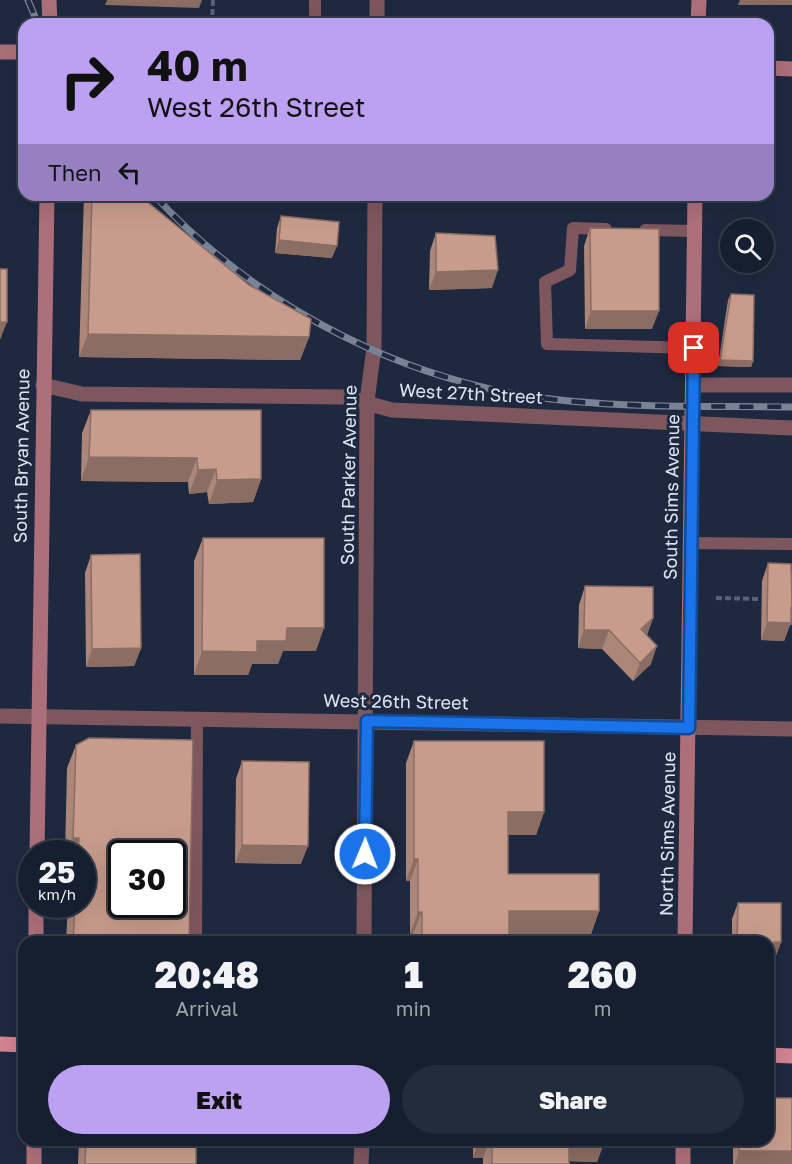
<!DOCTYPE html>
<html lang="en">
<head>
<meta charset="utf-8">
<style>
  :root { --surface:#161f2f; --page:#232c3b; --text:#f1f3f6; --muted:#9ea2aa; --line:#353d4b; --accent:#bca0f2 }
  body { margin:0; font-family:"Golos Text",sans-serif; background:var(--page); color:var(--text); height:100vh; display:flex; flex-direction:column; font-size:22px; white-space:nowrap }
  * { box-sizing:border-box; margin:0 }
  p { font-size:20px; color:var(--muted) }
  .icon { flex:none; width:33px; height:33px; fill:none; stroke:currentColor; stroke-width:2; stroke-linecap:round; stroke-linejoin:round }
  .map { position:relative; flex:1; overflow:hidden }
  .panel { position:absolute; left:18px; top:936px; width:756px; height:210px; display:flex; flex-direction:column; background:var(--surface); border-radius:18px; box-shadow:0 6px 24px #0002,0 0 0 2px var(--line) }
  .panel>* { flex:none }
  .top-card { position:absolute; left:18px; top:18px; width:756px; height:183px; border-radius:18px; box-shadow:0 6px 24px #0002,0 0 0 2px var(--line); background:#bca0f2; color:#111; overflow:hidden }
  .buttons { position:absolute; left:720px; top:219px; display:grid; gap:12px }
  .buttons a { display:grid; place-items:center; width:54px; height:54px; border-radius:50%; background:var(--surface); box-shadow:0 6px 24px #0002,0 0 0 2px var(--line); font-size:30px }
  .speed { position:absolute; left:18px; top:840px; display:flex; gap:12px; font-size:30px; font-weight:700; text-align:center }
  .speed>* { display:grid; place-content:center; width:78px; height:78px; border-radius:50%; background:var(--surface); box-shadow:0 6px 24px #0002,0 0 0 2px var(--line); line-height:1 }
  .speed small { font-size:15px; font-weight:400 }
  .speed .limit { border:3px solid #111; border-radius:9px; background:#fff; color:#111 }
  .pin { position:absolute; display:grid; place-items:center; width:51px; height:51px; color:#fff; margin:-26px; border-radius:12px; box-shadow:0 3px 9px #0006 }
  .me { position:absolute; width:66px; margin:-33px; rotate:1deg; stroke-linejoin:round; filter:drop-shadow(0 0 4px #0008) }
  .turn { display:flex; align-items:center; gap:21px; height:126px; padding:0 30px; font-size:27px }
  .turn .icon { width:78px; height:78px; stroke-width:2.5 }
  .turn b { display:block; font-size:42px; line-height:51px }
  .then { display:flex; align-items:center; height:57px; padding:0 30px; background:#0003; gap:12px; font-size:22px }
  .eta { display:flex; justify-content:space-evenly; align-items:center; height:102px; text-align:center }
  .eta b { font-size:36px; font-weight:800; line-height:42px }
  .primary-button { display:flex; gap:12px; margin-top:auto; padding:12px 30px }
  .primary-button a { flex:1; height:69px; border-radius:36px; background:var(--accent); color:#111; font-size:24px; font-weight:800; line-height:69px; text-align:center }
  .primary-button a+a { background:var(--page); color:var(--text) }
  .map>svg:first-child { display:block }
</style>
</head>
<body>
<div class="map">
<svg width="792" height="1164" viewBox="0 0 792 1164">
  <rect width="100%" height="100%" fill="#1e293f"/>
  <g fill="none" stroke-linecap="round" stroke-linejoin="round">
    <g stroke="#596377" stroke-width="4" stroke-dasharray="6 3" stroke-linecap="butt">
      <path d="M212,24L213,0"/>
      <path d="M716,598L761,599"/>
    </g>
    <g stroke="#7e575e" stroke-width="12">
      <path d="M315,24V0"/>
      <path d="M606,229L573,228L570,270L545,282L547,344L694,348"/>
      <path d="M645,230L695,231"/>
      <path d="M691,543L792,544"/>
      <path d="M196,942L197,719"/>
    </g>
    <g stroke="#7e575e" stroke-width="15">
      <path d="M377,24V0"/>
      <path d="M43,385L82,394L344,397L392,410L792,428"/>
      <path d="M693,385H792"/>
      <path d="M0,716L792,729"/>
      <path d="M364,942L367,401L374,348L375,195"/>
      <path d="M361,1164L362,1140"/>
    </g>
    <g stroke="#ad707b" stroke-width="15">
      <path d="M49,0L50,24"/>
      <path d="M698,24L699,0"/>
      <path d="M0,52H24"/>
      <path d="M768,68L792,69"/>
      <path d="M37,854L47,195"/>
      <path d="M36,942V904"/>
      <path d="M685,942L695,195"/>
      <path d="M34,1164V1140"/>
      <path d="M683,1164V1140"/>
    </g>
    <g stroke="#d28392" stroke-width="15">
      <path d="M0,1044L24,1045"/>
      <path d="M768,1055L792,1056"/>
    </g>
    <defs>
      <g id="rail">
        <path d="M28,0L38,24"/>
        <path d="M154,195C259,309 414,388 569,401C643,408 718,406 792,407"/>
      </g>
    </defs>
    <use href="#rail" stroke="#798396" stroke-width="7"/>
    <use href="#rail" stroke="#1e293f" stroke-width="4.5" stroke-dasharray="14" stroke-linecap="butt"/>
  </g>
  <g fill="#ab8679">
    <path d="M84,195H139L309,337L300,360L79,357Z"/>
    <path d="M281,216L332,258L275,253L277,228Z"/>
    <path d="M590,228L652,329H585L584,246Z"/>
    <path d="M436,233L492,288L429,290L430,251Z"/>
    <path d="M731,294L753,361L751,367L718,366L728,300Z"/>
    <path d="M91,410L261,479L253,502L209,504L207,492L189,494L188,482L81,481L82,433Z"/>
    <path d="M203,538L316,651H283L278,664H252L248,675H194V561Z"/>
    <path d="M91,555L141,648L134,666L86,667L85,573Z"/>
    <path d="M768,563L790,625L784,641L761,640L762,581Z"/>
    <path d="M585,586L653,618L647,635L651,664L633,681L602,649L578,648L579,605Z"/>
    <path d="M414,741L544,812L536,835H508V874L599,911L591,934H509V942H413V934H410V881H406V763Z"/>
    <path d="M76,745L189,942H66L68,904H82V854H65L67,768Z"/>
    <path d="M242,761L301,864L235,863L236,779Z"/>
    <path d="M738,903H781V942L775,958H773L772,991L768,1003V942H732V919Z"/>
    <path d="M771,1098L792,1164H733V1140H768Z"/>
    <path d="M79,1140H196V1164H78Z"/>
    <path d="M473,1140H605L597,1162L569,1161V1164H483V1158H473Z"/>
  </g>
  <g fill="#8b6d63">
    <path d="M107,0H202L199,8L105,5Z"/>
    <path d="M740,0H792V5H738Z"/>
    <path d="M279,240L337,246L332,258L275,253Z"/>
    <path d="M498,270L492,288L429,290L436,272Z"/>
    <path d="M591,311H659L652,329H585Z"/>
    <path d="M0,322H7L0,340Z"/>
    <path d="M88,334L309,337L300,360L79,357Z"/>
    <path d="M720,360L753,361L751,367L718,366Z"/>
    <path d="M89,457L197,458L188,482L81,481Z"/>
    <path d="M216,469L207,492L189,494L198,470Z"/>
    <path d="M261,479L253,502L209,504L217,480Z"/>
    <path d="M791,607H792V625H790L784,641L761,640L767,622Z"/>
    <path d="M653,618L646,636L641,629Z"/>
    <path d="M287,628H324L316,651H283L278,664H252L248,675H194L202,651L257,641Z"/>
    <path d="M584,630H609L602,649L578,648Z"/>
    <path d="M657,646L651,664L633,681L640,663Z"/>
    <path d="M141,648L134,666L86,667L92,649Z"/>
    <path d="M508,812H544L536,835H500Z"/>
    <path d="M73,838H79L73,854H68Z"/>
    <path d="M242,845L308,846L301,864L235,863Z"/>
    <path d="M414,859H418L410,881H406Z"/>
    <path d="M509,911H599L591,934H501Z"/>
    <path d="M418,912H422L413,934H410Z"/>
    <path d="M774,942H781L775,958H768Z"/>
    <path d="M768,991H772L768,1003Z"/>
    <path d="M479,1140H490L483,1158H473Z"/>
    <path d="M568,1140H605L597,1162L561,1161Z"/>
    <path d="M739,1151H792V1164H735Z"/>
  </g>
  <g fill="#c79c8d" stroke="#8b6d63" stroke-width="1.5" fill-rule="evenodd">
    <path d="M92,195H139L249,285L311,319L309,337L88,334Z"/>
    <path d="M281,216L339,222L337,246L279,240Z"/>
    <path d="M590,228L659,229V311H591Z"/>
    <path d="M436,233L495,236L498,270L436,272Z"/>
    <rect x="0" y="269" width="7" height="53"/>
    <path d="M731,294L754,295L753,361L720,360Z"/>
    <path d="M91,410H261V479L217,480L216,469L198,470L197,458L89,457Z"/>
    <path d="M203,538H324V628H287L286,641H257V652L202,651Z"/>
    <path d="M140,554L141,648L92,649L91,555Z"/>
    <path d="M768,563L791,564L792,607H791V623L767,622Z"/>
    <path d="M585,586L653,587V618L641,629L657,646L640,663L609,630H584Z"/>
    <path d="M89,738L193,740L189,942H73L75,904H82V854H78L79,838H73L76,745ZM122,854H172V904H122Z"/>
    <path d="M414,741H544V812H508V874H599V911H509V942H422V912H418V859H414Z"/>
    <path d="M242,761L309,762L308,846L242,845Z"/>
    <path d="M738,903H781V942H774L772,991H768V942H737Z"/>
    <path d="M768,1080H770L771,1098H792V1151H739V1140H768Z"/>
    <path d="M86,1140H196V1164H85Z"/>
    <rect x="492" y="1140" width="77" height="24"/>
  </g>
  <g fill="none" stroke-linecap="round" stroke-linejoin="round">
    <defs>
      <path id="route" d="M365,854L367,721L689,728L694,348"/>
    </defs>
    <use href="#route" stroke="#114b97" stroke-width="15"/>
    <use href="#route" stroke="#1a73e8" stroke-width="10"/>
  </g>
  <g text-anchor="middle" stroke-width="6" stroke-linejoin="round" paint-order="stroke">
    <g font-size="18" fill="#dee6f5" stroke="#1e293f">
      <text transform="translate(471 394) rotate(3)" y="6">West 27th Street</text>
      <text transform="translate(22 456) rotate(-89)" y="6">South Bryan Avenue</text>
      <text transform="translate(349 475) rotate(-89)" y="6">South Parker Avenue</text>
      <text transform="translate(672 497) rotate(-89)" y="6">South Sims Avenue</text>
      <text transform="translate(396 702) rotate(1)" y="6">West 26th Street</text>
      <text transform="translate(668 834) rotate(-89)" y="6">North Sims Avenue</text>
    </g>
  </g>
</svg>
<div class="buttons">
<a><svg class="icon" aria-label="search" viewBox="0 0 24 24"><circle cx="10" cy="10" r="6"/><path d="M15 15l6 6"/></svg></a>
</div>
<div class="speed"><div>25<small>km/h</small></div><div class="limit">30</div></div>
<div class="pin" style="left:694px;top:348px;background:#d93025"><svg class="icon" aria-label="arrive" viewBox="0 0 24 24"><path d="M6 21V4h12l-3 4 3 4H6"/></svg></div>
<svg class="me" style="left:365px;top:854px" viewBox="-20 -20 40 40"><circle r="17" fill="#1a73e8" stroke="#fff" stroke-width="3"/><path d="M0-11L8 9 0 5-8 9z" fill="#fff"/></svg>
<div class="top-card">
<div class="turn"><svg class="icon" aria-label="right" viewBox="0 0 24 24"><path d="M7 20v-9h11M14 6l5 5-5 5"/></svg><div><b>40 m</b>West 26th Street</div></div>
<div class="then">Then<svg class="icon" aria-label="left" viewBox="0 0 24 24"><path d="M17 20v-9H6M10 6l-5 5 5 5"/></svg></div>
</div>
<section class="panel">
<div class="eta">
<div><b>20:48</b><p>Arrival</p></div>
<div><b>1</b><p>min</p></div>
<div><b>260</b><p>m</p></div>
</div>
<div class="primary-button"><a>Exit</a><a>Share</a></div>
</section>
</div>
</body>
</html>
